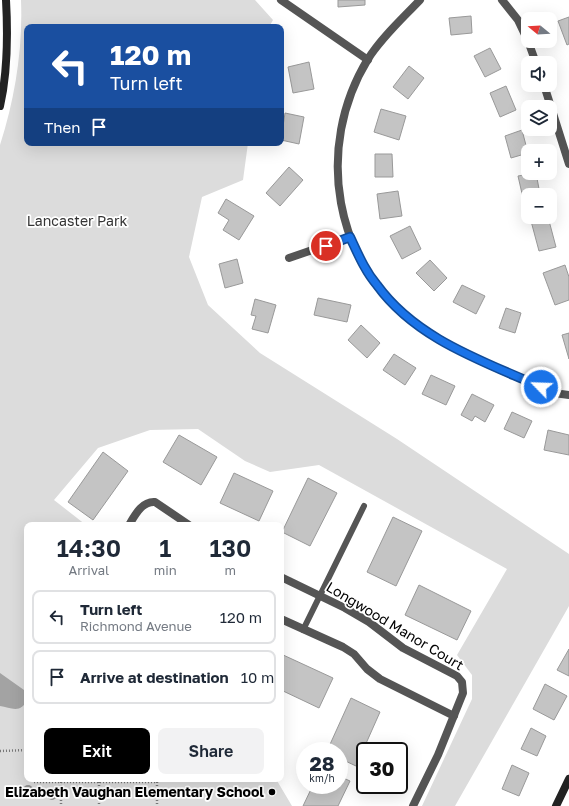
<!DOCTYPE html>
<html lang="en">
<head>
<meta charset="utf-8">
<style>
  :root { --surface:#fff; --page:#f2f2f3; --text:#1f2937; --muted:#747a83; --line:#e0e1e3; --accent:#000 }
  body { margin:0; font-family:"Golos Text",sans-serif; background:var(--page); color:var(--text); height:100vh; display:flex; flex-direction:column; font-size:15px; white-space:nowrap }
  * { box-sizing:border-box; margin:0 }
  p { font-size:13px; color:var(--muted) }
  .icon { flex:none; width:22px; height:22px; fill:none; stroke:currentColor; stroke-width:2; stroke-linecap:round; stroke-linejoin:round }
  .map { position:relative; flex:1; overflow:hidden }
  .details { position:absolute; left:24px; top:522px; width:260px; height:260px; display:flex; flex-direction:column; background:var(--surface); border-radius:8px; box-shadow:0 4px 16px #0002 }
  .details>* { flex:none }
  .top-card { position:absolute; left:24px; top:24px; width:260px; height:122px; border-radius:8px; box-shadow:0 4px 16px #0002; background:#1a4fa0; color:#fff; overflow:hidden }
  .needle { width:26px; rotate:288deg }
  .fabs { position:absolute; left:521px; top:12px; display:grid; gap:8px }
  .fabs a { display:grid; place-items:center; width:36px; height:36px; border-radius:8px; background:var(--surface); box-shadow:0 4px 16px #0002; font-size:20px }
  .speed { position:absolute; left:296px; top:742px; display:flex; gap:8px; font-size:20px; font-weight:700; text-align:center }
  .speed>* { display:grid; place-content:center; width:52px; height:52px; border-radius:50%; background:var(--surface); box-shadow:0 4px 16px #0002; line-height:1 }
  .speed small { font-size:10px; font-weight:400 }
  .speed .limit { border:2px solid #111; border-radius:6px; background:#fff; color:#111 }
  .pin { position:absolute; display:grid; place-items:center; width:34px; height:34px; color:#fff; margin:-17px; border:2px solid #fff; border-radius:50%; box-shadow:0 1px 4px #0007 }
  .me { position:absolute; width:44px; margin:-22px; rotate:294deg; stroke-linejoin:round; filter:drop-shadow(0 0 3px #0008) }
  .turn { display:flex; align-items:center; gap:14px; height:84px; padding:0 20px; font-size:18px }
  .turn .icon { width:52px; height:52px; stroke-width:2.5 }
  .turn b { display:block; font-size:28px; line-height:34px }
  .then { display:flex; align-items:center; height:38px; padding:0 20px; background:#0003; gap:8px; font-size:15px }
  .eta { display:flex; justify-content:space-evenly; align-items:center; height:68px; text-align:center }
  .eta b { font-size:24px; font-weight:600; line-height:28px }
  .cta { display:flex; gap:8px; margin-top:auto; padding:8px 20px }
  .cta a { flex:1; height:46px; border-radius:8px; background:var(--accent); color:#fff; font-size:16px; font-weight:600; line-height:46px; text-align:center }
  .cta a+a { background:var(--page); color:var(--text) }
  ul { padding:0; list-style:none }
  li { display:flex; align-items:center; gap:12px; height:54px; margin:0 8px 6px; padding:0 12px; border:2px solid var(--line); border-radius:8px }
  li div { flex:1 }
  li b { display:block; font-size:15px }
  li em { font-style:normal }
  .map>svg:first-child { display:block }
</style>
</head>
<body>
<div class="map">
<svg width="569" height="806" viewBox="0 0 569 806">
  <rect width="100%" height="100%" fill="#fff"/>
  <path fill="#dcdcdc" d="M21,0H255L273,20L269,27H27V143H248L243,180L202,197L189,257L208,305L260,353L397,439L569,554V606L455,806H422L472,699V675L457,655L507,569L319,465L270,472L245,461L198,429L150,430L98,448L54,500L86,525H27V779H276L292,806H0V145C15,98 23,49 21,0Z"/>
  <path fill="#a3a3a3" d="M0,673L24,690L27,699C22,714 11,708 0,706Z"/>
  <g fill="#c4c4c4" stroke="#999">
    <path d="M338,0H365V5L338,7Z"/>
    <path d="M471,16L472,33L451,35L449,18Z"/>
    <path d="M569,17V44L567,45L558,21Z"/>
    <path d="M490,48L501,69L485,77L474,56Z"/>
    <path d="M309,62L314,89L293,93L288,67Z"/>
    <path d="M409,66L424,78L408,99L393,87Z"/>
    <path d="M506,86L516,110L500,117L490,93Z"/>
    <path d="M381,109L406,116L399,140L374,132Z"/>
    <path d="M285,113L304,117L299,144L281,140Z"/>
    <path d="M522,130L528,153L511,158L505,136Z"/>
    <path d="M375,154H392L393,177H375Z"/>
    <path d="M289,167L303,180L280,206L266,193Z"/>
    <path d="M536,173L540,194L528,195V197L523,198L518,176Z"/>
    <path d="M398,191L402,216L380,219L377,194Z"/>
    <path d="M226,199L254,216L239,240L223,230L229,220L218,213Z"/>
    <path d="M548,217L556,247L539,251L531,221Z"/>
    <path d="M410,226L421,249L402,259L390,236Z"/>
    <path d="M237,259L243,283L225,288L219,264Z"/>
    <path d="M430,260L447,278L434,291L416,273Z"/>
    <path d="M565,265L569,277V300L555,305L543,273Z"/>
    <path d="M462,285L485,296L476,314L453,302Z"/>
    <path d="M318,298L351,305L347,322L314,315Z"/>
    <path d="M255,299L276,305L268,333L252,329L256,316L251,315Z"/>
    <path d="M506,308L521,313L515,333L499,328Z"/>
    <path d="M361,325L380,343L367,358L348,340Z"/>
    <path d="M569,333V359L562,335Z"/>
    <path d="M394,354L416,368L405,385L383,370Z"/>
    <path d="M431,375L455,386L446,405L422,394Z"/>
    <path d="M472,394L494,405L485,422L475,416L472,421L461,415Z"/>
    <path d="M512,412L532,421L524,438L504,429Z"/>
    <path d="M548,430L569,435V455L544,450Z"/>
    <path d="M179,435L217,457L201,485L163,462Z"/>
    <path d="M103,452L128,471L93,520L68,502Z"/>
    <path d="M234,473L273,491L259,521L220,503Z"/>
    <path d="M308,478L337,493L310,546L282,532Z"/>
    <path d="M393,517L422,531L396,586L367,572Z"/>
    <path d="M419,585L471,611L457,640L405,615Z"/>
    <path d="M569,649V676L557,670Z"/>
    <path d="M281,654L333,678L319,708L281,690Z"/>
    <path d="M545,684L567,696L554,720L533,709Z"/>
    <path d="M351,698L380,712L356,766L339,758V751H327Z"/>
    <path d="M531,728L546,736L537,756L521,749Z"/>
    <path d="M512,765L529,773L519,796L502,789Z"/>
    <path d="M339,776L350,781L338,806H303L313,785H339Z"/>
  </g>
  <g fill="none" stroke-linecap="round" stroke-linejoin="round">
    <g stroke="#777" stroke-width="2.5" stroke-dasharray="1 2" stroke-linecap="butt">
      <path d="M0,751L27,750"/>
      <path d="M34,779V782H157"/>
      <path d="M99,779V806"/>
      <path d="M157,779V806"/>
      <path d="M61,782V806"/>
    </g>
    <path stroke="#555" stroke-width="6" d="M303,630L364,506"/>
    <g stroke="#555" stroke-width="8">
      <path d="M281,0L368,60"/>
      <path d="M420,0C402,19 382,37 368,59C314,147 333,266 419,326C460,355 509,373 554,393L569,395"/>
      <path d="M502,0L518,20L528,41"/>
      <path d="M528,41L536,63"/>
      <path d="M544,85L569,164"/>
      <path d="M289,258L350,237"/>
      <path d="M129,525C135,515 142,501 155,502L189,525"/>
      <path d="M281,577L345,608L369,622L403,648L457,676L462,682L463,693L438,755L413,806"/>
      <path d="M281,619L343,647L354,654L367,669L380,679L454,716"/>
    </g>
    <g stroke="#222" stroke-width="8">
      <path d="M0,106C8,71 8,36 6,0"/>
      <path d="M556,806L569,779"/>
    </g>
  </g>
  <g fill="#8f8f8f">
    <circle cx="28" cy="790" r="5"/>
    <circle cx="15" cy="791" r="5"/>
    <circle cx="52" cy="795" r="5"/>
  </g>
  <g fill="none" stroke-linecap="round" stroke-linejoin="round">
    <defs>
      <path id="route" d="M326,246L350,237C358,254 365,271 377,285C416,339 483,361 541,387"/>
    </defs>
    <use href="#route" stroke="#114b97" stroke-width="10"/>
    <use href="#route" stroke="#1a73e8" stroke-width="7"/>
  </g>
  <circle fill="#000" stroke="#fff" stroke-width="1.5" cx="272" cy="792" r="4"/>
  <g text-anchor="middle" stroke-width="3.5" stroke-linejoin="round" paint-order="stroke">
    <g font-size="14" fill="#333" stroke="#fff">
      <text x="77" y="226">Lancaster Park</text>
    </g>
    <g font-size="14" fill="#000" stroke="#fff">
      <text transform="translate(395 626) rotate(31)" y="5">Longwood Manor Court</text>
    </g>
    <g font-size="14" font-weight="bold" fill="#000" stroke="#fff" text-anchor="end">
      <text x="264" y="797">Elizabeth Vaughan Elementary School</text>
    </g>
  </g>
</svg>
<div class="fabs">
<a><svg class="needle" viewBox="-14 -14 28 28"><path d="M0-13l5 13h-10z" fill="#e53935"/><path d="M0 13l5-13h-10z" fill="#747a83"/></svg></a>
<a><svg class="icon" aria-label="sound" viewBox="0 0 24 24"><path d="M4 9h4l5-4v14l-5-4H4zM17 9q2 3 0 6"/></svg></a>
<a><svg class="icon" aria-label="layers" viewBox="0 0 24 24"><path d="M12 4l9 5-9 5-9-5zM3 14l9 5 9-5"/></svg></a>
<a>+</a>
<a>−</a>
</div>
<div class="speed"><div>28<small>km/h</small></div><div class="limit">30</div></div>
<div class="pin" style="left:326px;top:246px;background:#d93025"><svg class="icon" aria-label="arrive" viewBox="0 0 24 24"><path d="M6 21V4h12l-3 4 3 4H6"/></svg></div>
<svg class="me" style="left:541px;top:387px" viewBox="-20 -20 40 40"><circle r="17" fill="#1a73e8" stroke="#fff" stroke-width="3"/><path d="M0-11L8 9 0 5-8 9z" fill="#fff"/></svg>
<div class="top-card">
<div class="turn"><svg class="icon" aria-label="left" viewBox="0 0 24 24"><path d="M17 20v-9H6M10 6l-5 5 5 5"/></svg><div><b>120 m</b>Turn left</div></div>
<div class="then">Then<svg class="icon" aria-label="arrive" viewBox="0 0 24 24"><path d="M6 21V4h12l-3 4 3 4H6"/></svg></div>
</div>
<section class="details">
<div class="eta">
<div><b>14:30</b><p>Arrival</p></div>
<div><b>1</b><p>min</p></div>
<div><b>130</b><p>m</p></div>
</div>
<ul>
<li><svg class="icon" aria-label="left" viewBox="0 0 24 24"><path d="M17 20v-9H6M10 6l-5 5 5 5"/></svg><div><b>Turn left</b><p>Richmond Avenue</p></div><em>120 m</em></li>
<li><svg class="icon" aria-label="arrive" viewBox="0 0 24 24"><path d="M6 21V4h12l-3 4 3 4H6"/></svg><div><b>Arrive at destination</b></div><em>10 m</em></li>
</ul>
<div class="cta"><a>Exit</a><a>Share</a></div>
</section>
</div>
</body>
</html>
